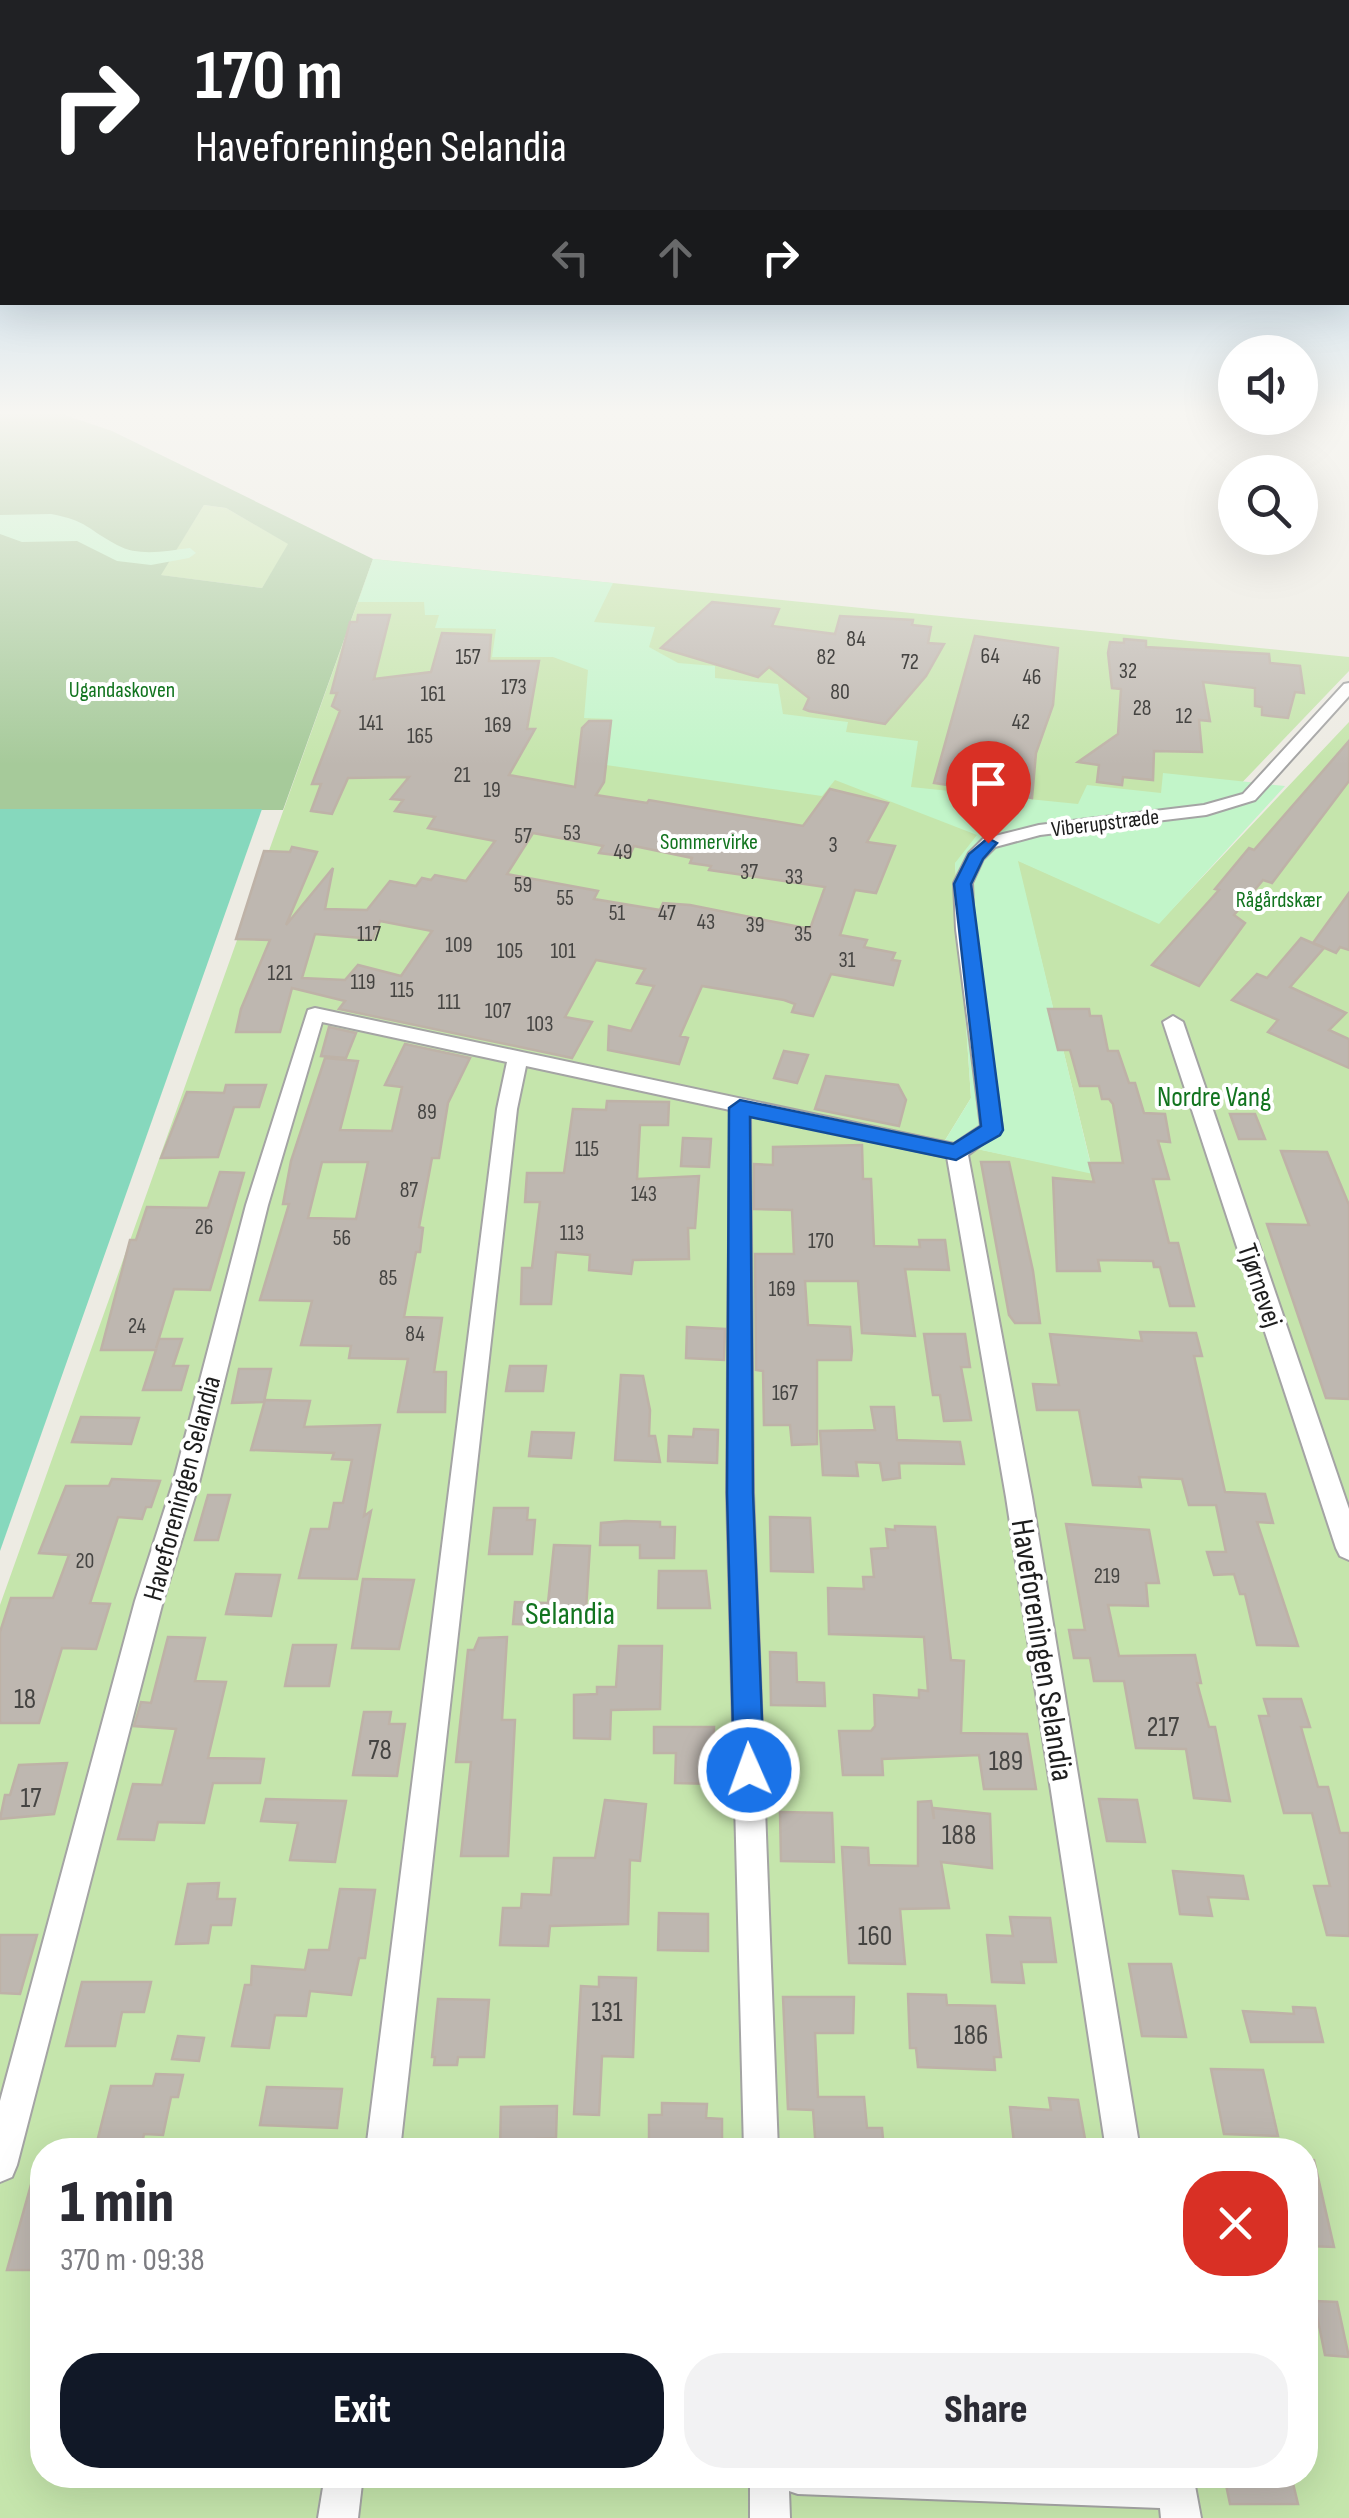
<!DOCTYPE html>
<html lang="en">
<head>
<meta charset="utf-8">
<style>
  :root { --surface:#fff; --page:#f2f2f3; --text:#2b2b33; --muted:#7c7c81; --accent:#111827 }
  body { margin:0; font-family:"Sofia Sans Condensed",sans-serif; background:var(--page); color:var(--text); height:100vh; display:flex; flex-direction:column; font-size:38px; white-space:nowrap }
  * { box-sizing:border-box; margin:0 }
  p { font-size:32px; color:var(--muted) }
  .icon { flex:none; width:55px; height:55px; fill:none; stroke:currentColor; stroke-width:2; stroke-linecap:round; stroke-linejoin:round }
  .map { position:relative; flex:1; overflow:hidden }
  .details { position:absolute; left:30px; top:2138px; width:1288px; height:350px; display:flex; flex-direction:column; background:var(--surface); border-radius:40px; box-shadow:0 10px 40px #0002 }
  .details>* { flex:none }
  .top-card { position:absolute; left:0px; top:0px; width:1350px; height:305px; box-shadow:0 10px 40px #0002; background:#202124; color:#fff; overflow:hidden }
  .tools { position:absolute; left:1218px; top:335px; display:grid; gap:20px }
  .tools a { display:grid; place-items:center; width:100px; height:100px; border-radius:50%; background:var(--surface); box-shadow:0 10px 40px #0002; font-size:50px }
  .pin { position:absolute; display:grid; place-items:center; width:85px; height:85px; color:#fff; margin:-102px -42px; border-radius:50% 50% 50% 0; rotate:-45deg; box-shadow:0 0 10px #0007 }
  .pin .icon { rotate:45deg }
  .me { position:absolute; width:110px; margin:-55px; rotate:358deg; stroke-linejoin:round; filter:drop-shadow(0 0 8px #0008) }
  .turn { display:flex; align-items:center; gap:35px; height:210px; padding:0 30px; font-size:45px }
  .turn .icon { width:130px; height:130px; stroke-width:2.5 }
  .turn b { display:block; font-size:70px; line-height:85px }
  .lanes { display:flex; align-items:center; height:95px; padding:0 30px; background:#0003; justify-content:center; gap:50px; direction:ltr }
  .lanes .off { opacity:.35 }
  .round { display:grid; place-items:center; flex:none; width:105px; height:105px; border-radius:40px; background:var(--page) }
  .summary { display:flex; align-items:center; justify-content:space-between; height:170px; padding:0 30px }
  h1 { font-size:60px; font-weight:800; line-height:75px }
  .primary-button { display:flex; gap:20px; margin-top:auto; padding:20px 30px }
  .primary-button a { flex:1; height:115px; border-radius:40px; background:var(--accent); color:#fff; font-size:40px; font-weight:800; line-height:115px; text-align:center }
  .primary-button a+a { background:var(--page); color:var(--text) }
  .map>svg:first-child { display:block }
</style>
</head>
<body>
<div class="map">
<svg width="1349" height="2518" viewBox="0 0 1349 2518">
  <rect width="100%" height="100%" fill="#edebe3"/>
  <g fill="#c5e5ac" fill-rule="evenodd">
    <path d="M204,505L226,508L289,544L262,588L160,575Z"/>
    <path d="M373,559L1349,657V671L1233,792L955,863L971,1098L944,1142L1093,1173L1017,860L1159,923L1349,722V2518H0V1605ZM42,2150H1305V2475H42Z"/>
  </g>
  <path fill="#a6ca9a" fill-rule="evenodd" d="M0,413H59L112,431L373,559L283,810L0,809ZM204,505L226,508L288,544L262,588L161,575Z"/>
  <g fill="#c2f5c9">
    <path d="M51,514C88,521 87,529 117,545C139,557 166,551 190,548L196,553L189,558L151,565L117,561L77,541L22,542L0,534V515Z"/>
    <path d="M373,559L613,583L594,622L655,627L649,647L678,663L715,666V678L778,684L783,714L848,722L846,732L918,741L911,787L1078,804L1087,785L1161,793L1163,773L1285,786L1159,924L1018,861L1093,1174L944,1142L971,1098L955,863L977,835L835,780L822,796L606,765L612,719L584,718L588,670L553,657H492L496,629L435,628L439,615H425L424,602H358Z"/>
  </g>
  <path fill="#86d8bd" d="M0,809H262L0,1551Z"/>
  <g fill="#beb7b0" stroke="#beb2a7" stroke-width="2.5" fill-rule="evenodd">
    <path d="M712,602L779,609L772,626L835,634L840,616L913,620L912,625L931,627L928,643L944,644L926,676L885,724L809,711L804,709L809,698L769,667L758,677L661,648Z"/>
    <path d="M358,615H390L374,679L431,672L442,633L491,635L489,661H539L527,729H535L509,775L575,787L582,728L589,721H611L604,782L596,795L647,803L649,800L803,826L830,789L888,803L867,842L895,846L876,893L855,890L840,935L867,940L864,947L895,953L892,960L900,961L893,985L831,974L813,1016L792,1012L795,1004L784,1000L702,986L680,1036L688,1038L679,1064L608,1050L609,1026L631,1031L654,986L637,983L645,969L596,960L565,1017L592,1022L572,1058L339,1009L345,1001L292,988L280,1032H236L241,1009L270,940L236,939L264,851L290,852L292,847L317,852L286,925L333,868L325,909L367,910L390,881L416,886L422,878L431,880L435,875L466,881L495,841L428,828L435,817L395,811L403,800L391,799L409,777L348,778L332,814L311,811L321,784H312L340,711L332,706L337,693H331L350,622H357ZM533,833L603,846L599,853L629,857L634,846L692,858L690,863L711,866L709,870L825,887L810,929L690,905L663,903L660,910L594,899L598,891L507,874ZM380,921L432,931L401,976L358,965L345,980L302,978L315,934L373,939Z"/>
    <path d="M975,636L1058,648L1053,705L1036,753L1032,798L1009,794L1011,786L964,780L962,787L934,783Z"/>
    <path d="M1124,639L1146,641V647L1269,654L1270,663L1300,666L1304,693L1295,692L1288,718L1262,715V707L1255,706V688L1203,682L1210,721L1199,720L1202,752L1154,751L1153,780L1123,777L1122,785L1097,782L1099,765L1078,762L1118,734L1121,689L1112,688L1108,653L1110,642L1124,643Z"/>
    <path d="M1349,741V781L1272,883L1263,880L1234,915L1245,923L1199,986L1152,965L1219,890L1215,889L1249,848L1254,850Z"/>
    <path d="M1349,893V950L1340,947L1336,953L1313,943Z"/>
    <path d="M1301,938L1324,948L1290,987L1346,1013L1329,1030L1349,1039V1068L1268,1032L1278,1020L1232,1000L1257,974L1267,978Z"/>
    <path d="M1048,1009H1089L1090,1016H1101L1108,1051H1118L1129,1083H1135L1144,1113L1165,1114L1170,1142L1158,1141L1169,1179H1153L1169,1243H1178L1194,1306H1170L1160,1267H1154L1153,1261L1098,1260L1100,1271H1057L1053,1178L1094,1182L1089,1163H1123L1113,1104L1109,1099H1102L1099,1086H1080L1070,1050H1058Z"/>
    <path d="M329,1027L356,1033L346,1058L321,1056Z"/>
    <path d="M405,1044L470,1058L448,1103L439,1158H432L419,1227L423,1228L420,1252H416L404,1317L442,1318L434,1372H446L445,1412H398L408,1359L349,1358L351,1346L301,1345L312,1301L260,1300L289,1204H283L291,1161L325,1058L358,1061L340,1130L392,1131L402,1087L385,1085ZM322,1162H368L356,1219L308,1218Z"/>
    <path d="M784,1051L808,1055L797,1083L774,1078Z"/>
    <path d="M826,1076L898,1085L906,1100L899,1126L815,1109Z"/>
    <path d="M226,1085H266L259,1107H234L218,1157L161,1158L187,1092L224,1093Z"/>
    <path d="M607,1101L669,1102L668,1125H640L637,1179L699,1176L695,1228H688L689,1259L633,1260L631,1274L589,1270L590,1255L556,1252L551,1304H521L522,1268H532L540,1202H525L527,1173H564L573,1109L606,1110Z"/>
    <path d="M1230,1114H1255L1265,1139H1239Z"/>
    <path d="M683,1138L711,1139L709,1167L681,1166Z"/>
    <path d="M862,1145L863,1179H871L874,1246L920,1247L919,1240H945L949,1270L905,1269L915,1336L862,1333L858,1281H805L808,1325L850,1327L852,1351L851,1360H817V1444L792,1445L790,1425H764L763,1371L756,1370L755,1254H794L792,1210L754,1209V1164L773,1165V1147Z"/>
    <path d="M1281,1151L1327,1152L1349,1205V1399L1326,1398L1267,1224L1309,1225Z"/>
    <path d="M981,1162H1009L1033,1271L1040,1323H1015L1009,1315Z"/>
    <path d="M220,1172L244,1173L210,1290L174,1289L156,1348L159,1339H182L173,1366H188L181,1390H143L156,1350H101L130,1240H136L147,1207L208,1208Z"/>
    <path d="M687,1327L725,1329L724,1360L686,1358Z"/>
    <path d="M1140,1332L1196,1333L1202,1356H1194L1225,1492L1265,1494L1273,1523L1257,1522L1298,1646L1257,1645L1245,1594H1240L1234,1574L1214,1575L1207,1552H1226L1216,1505H1189L1182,1479L1139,1477L1141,1487L1093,1485L1079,1410H1037L1033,1384L1059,1385L1050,1334L1142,1341Z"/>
    <path d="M924,1334H965L970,1367H961L971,1420L944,1421L940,1395H933Z"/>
    <path d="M510,1366H546L543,1391H506Z"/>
    <path d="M239,1369H271L264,1402L232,1403Z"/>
    <path d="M621,1375L643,1376L650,1410L649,1436H655L660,1462L615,1460Z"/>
    <path d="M265,1400L310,1401L304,1427L380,1425L364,1516L371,1511L357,1579L299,1578L311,1529H329L334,1503H343L352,1460L332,1459L334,1453L251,1450Z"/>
    <path d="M871,1407H894L897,1440L960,1442L964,1464L899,1463L900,1478L883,1480L880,1463L856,1462L858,1476L823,1475L820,1431L875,1430Z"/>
    <path d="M81,1417L139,1418L131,1444L72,1442Z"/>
    <path d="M694,1429L718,1430L717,1463L668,1461L669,1436L693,1437Z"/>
    <path d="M532,1432L574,1433L571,1458L529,1456Z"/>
    <path d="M112,1479L160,1481L151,1507H146L142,1519L118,1517L90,1603L110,1604L96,1649L62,1648L39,1723H0V1632L11,1598H53L69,1555L39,1553L66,1486H109Z"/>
    <path d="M208,1495H230L218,1540H195Z"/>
    <path d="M494,1508H528L527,1520H535L532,1554H489Z"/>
    <path d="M770,1517L810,1518L813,1572L771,1571Z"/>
    <path d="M625,1521L660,1522V1527H675L674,1558H640V1545H600L601,1523Z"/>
    <path d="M1066,1524L1149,1530L1159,1583H1146L1148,1606L1108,1605L1119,1656L1195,1655L1201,1683H1197L1209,1727H1215L1230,1801L1194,1798L1186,1749L1136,1748L1124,1681H1094L1090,1658H1074L1069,1630H1085Z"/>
    <path d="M895,1526L935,1527L951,1660L964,1661L961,1733L1027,1734L1036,1789H984L979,1755L882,1759L883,1775H843L839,1731H871L875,1726L874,1695L919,1698V1690L928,1691L924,1637L829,1634L828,1588L864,1589L863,1577H874L871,1549L888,1548L886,1529L895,1530Z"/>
    <path d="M554,1545L590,1546L585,1626L513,1624L515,1602L548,1603Z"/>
    <path d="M659,1571H706L710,1608H658Z"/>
    <path d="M236,1574L280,1575L271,1616L226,1614Z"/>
    <path d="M363,1579L414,1580L399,1649L352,1648Z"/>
    <path d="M168,1637L205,1638L195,1681L226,1682L208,1758L264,1759L260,1783H213L204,1823L158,1822L154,1840L118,1839L133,1784L162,1785L176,1729L134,1726L141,1702L151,1703Z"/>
    <path d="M507,1637L502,1720H515L508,1856H461L471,1762H456L468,1650H474L479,1638Z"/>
    <path d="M293,1645H336L329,1686H285Z"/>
    <path d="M619,1646H662L660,1709L611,1710L610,1739L574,1738V1695L597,1694V1687H616Z"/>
    <path d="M770,1652L796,1653L797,1682L824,1683L825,1706L771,1705Z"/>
    <path d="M1264,1699H1301L1310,1727H1301L1318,1787H1328L1340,1833H1349V1936L1327,1935L1314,1886H1330L1312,1813H1284L1259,1716H1269Z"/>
    <path d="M364,1712H391L389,1724H405L397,1776L353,1775Z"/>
    <path d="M654,1727H714L713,1784L675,1783L676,1753H654Z"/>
    <path d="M67,1763L54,1814L0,1819L5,1795H10L19,1765Z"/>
    <path d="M266,1799L346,1801L335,1862L290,1860L298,1823L261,1821Z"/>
    <path d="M1099,1799L1137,1800L1145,1842L1107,1841Z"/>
    <path d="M605,1800L646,1804L640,1861L630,1860L628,1924L550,1926L548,1946L500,1945L503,1908H521L522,1894L551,1895L554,1858H595Z"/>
    <path d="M931,1801L934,1819L933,1808L990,1814L992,1868L941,1862L949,1908L900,1909L905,1964L849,1963L842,1847L868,1848L869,1865L918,1866V1802Z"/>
    <path d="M780,1812L832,1813L834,1862L781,1861Z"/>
    <path d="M1173,1871L1243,1876L1248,1899L1208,1897L1212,1916L1180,1914Z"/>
    <path d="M219,1883L217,1899H235L231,1925H211L208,1943L176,1944L188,1884Z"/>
    <path d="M340,1889L375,1890L365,1958H359L351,1995L310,1991L306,2016L275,2015L269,2048L232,2046L245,1985H251L252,1966L305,1970L309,1950H329Z"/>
    <path d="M659,1913L708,1914V1951L658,1950Z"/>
    <path d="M1010,1917L1050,1918L1056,1962H1021L1024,1983L992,1982L987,1935L1013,1936Z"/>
    <path d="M0,1935H37L20,1994L0,1993Z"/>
    <path d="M1129,1964H1171L1186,2037L1142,2036Z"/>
    <path d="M599,1977L636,1978L633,2057L602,2056L599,2115L574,2114L581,1986L599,1987Z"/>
    <path d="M82,1982H151L144,2012H122L115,2046H66Z"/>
    <path d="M908,1994L946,1995L947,2005L995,2006L1001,2057H994L995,2070L918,2067L916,2048H910Z"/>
    <path d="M783,1997H854L853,2033H815L818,2097H864L867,2128H882L884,2150H816L813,2110L788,2109Z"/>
    <path d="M438,1999L489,2000L484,2057H458L457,2065H434L435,2057H432Z"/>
    <path d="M1293,2007L1315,2008L1323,2042H1251L1243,2011L1294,2014Z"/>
    <path d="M178,2036L204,2038L199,2061L172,2059Z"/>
    <path d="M1211,2069L1263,2070L1278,2136L1224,2134Z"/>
    <path d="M156,2074L183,2075L178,2097H171L163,2135L144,2134L143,2139H134L132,2150H95L111,2086H153Z"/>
    <path d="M267,2087L342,2089L337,2128L260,2125Z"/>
    <path d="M1049,2098L1078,2100L1087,2150H1041V2145L1014,2143L1010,2107L1051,2110Z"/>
    <path d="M662,2103L707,2104L706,2118L722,2119V2150H649V2115H662Z"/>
    <path d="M557,2106L556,2138L536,2139V2150H500L501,2107Z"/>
    <path d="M1314,2160L1334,2247L1308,2246L1305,2161Z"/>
    <path d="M36,2167L42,2168V2243L37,2270H7Z"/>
    <path d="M1314,2301L1337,2302L1349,2357L1325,2355Z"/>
    <path d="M1224,2475H1291L1298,2504H1230Z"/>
  </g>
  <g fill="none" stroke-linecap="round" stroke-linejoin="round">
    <defs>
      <g id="minor">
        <path d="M1349,683V696L1255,800L1206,815L1040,835L995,847L983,859L972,883L974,929L1002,1129L968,1155L1032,1497L1140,2150H1106L1006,1497L947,1157L750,1115L753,1493L778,2150H744L727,1493L730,1110L526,1066L517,1109L400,2150H366L497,1109L507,1062L322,1022L268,1205L199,1483L163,1601L17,2165L12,2177L0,2182V2101L135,1601L173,1483L246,1205L308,1010L315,1008L954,1144L981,1126L956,929L954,883L969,853L983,839L1039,825L1204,805L1243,794L1344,684Z"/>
        <path d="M1173,1016L1183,1022L1349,1509V1560L1340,1556L1336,1548L1163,1022Z"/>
        <path d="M325,2475H363L358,2518H318Z"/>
        <path d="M750,2475H1193L1201,2518H1161L1160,2508L798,2494L789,2491L790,2518H750Z"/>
      </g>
    </defs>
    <use href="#minor" stroke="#a4a4a4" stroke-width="4"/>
    <use href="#minor" fill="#fff" fill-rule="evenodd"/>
  </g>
  <linearGradient id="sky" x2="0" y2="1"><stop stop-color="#8dbde2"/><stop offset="0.54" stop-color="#f7f6f2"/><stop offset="1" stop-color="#f7f6f2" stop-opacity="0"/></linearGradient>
  <rect width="1349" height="765" fill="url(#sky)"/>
  <path fill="#1a73e8" stroke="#114b97" stroke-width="2.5" d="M988,838L997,843L983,859L971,884L1003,1130L1000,1135L956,1160L750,1117L753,1493L764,1770L759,1780L749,1785L738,1780L734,1770L727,1493L729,1108L740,1100L953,1144L981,1126L954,884L969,854Z"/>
  <g text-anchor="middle" stroke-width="8" stroke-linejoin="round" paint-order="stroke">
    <g font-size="22" fill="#454442">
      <text x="856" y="646">84</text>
      <text x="990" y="663">64</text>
      <text x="468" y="664">157</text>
      <text x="826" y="664">82</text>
      <text x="910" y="669">72</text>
      <text x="1128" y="678">32</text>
      <text x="1032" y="684">46</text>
      <text x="514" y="694">173</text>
      <text x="840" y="699">80</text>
      <text x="433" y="701">161</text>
      <text x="1142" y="715">28</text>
      <text x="1184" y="723">12</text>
      <text x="1021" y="729">42</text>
      <text x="371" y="730">141</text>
      <text x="498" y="732">169</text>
      <text x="420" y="743">165</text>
      <text x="462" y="782">21</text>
      <text x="492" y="797">19</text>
      <text x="572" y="840">53</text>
      <text x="523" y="843">57</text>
      <text x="833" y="852">3</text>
      <text x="623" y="859">49</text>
      <text x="749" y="879">37</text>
      <text x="794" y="884">33</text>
      <text x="523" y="892">59</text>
      <text x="565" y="905">55</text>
      <text x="617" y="920">51</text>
      <text x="667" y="920">47</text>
      <text x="706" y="929">43</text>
      <text x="755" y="932">39</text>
      <text x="369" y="941">117</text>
      <text x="803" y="941">35</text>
      <text x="459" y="952">109</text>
      <text x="510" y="958">105</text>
      <text x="563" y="958">101</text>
      <text x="847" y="967">31</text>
      <text x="280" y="980">121</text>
      <text x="363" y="989">119</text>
      <text x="402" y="997">115</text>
      <text x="449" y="1009">111</text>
      <text x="498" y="1018">107</text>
      <text x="540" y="1031">103</text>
      <text x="427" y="1119">89</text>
      <text x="587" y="1156">115</text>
      <text x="409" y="1197">87</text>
      <text x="644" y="1201">143</text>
      <text x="204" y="1234">26</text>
      <text x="572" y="1240">113</text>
      <text x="342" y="1245">56</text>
      <text x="821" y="1248">170</text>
      <text x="388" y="1285">85</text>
      <text x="782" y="1296">169</text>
      <text x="137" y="1333">24</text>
      <text x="415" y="1341">84</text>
      <text x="785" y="1400">167</text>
      <text x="85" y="1568">20</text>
      <text x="1107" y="1583">219</text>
    </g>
    <g font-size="22" fill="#12741f" stroke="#fff">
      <text x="122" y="697">Ugandaskoven</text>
      <text x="709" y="849">Sommervirke</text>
      <text x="1279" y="907">Rågårdskær</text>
    </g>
    <g font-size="22" fill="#1d1d1d" stroke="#fff">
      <text transform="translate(1105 822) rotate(-7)" y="8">Viberupstræde</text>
    </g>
    <g font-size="28" fill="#12741f" stroke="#fff">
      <text x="1214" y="1106">Nordre Vang</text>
    </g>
    <g font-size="28" fill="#1d1d1d" stroke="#fff">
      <text transform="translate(1261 1285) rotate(71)" y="10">Tjørnevej</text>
      <text transform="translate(181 1488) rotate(-75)" y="10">Haveforeningen Selandia</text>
    </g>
    <g font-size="28" fill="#454442">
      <text x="25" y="1708">18</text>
      <text x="1163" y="1736">217</text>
      <text x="380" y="1759">78</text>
      <text x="1006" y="1770">189</text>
      <text x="31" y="1807">17</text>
      <text x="959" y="1844">188</text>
      <text x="875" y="1945">160</text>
      <text x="607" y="2021">131</text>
      <text x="971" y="2044">186</text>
    </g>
    <g font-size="32" fill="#12741f" stroke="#fff">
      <text x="570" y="1624">Selandia</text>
    </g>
    <g font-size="32" fill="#1d1d1d" stroke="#fff">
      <text transform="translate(1043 1650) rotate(81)" y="11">Haveforeningen Selandia</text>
    </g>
  </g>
</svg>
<div class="tools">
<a><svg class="icon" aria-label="sound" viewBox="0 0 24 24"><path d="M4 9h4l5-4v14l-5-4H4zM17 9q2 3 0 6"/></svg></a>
<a><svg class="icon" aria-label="search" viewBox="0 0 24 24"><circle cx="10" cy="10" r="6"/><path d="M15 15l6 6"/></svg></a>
</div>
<div class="pin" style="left:988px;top:843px;background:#d93025"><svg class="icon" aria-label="arrive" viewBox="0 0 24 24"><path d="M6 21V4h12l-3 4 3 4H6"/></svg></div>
<svg class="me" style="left:749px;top:1770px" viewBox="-20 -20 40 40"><circle r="17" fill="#1a73e8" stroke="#fff" stroke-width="3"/><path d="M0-11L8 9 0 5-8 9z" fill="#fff"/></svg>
<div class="top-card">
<div class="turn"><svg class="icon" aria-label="right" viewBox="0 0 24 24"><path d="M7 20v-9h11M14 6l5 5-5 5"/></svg><div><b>170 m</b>Haveforeningen Selandia</div></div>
<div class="lanes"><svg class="icon off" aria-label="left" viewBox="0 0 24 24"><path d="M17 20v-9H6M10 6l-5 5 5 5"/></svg><svg class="icon off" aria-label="ahead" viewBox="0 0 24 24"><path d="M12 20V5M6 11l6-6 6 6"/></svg><svg class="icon" aria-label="right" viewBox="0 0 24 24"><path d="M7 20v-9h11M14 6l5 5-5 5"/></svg></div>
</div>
<section class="details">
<div class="summary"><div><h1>1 min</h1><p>370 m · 09:38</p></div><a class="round" style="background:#d93025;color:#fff"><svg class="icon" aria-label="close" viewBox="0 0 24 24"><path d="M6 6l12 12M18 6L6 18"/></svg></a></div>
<div class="primary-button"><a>Exit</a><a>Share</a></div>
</section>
</div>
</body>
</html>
